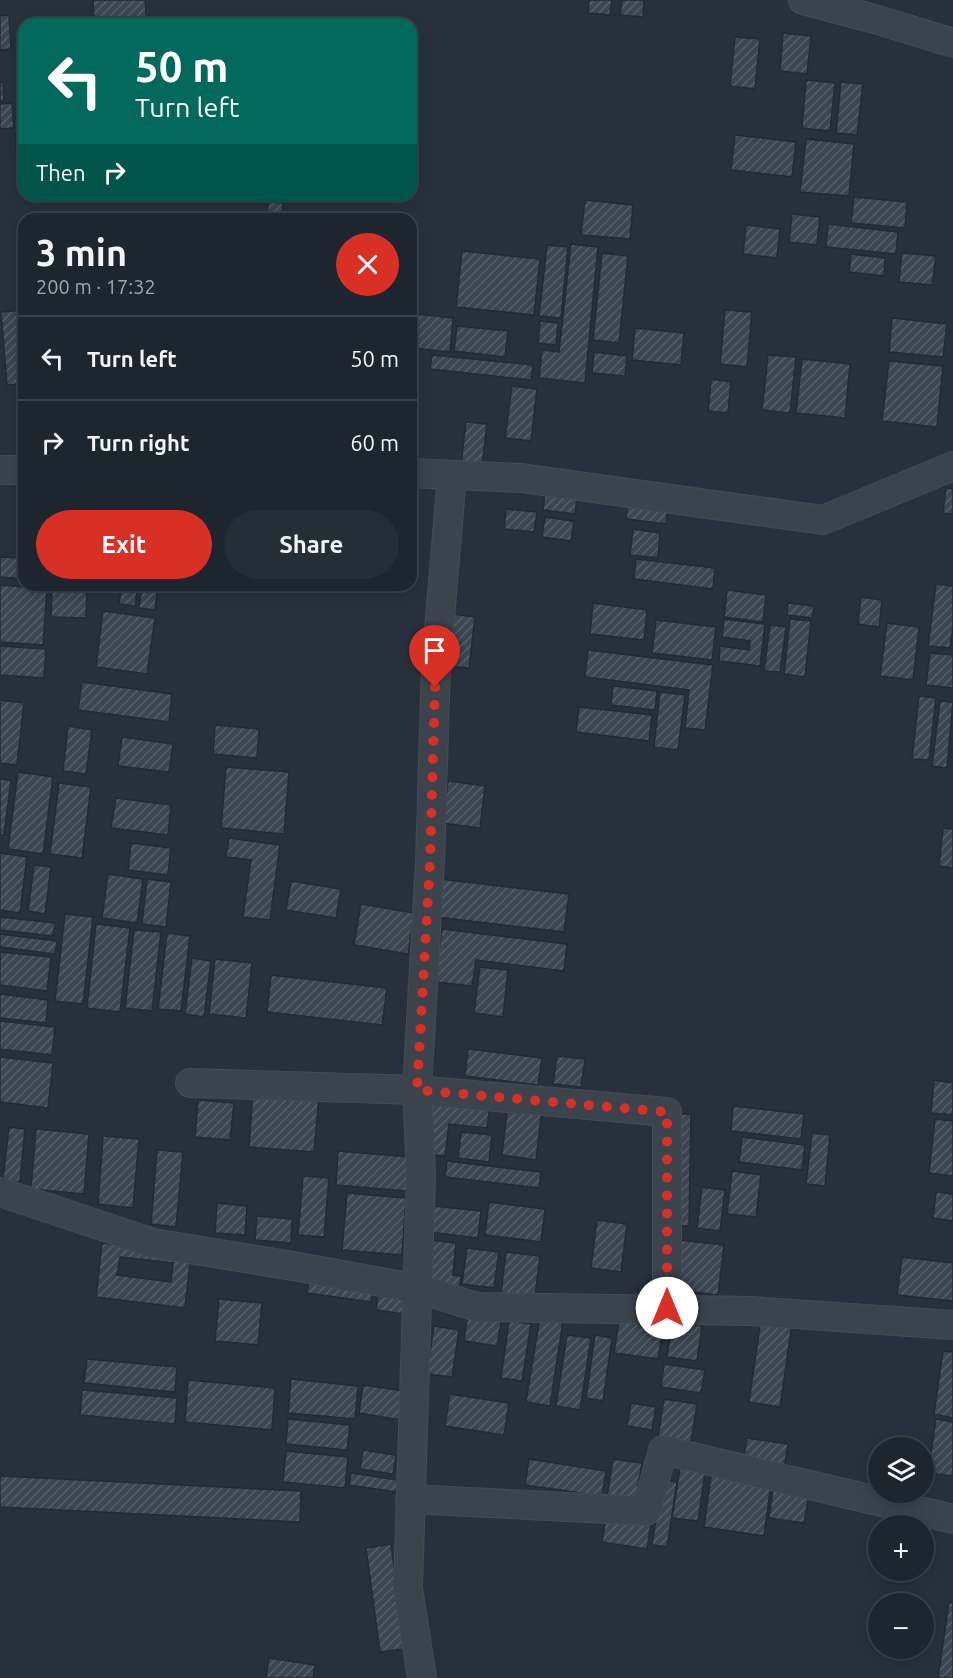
<!DOCTYPE html>
<html lang="en">
<head>
<meta charset="utf-8">
<style>
  :root { --surface:#1d252e; --page:#252d36; --text:#f1f3f6; --muted:#a0a5aa; --line:#3b424a; --accent:#d93025 }
  body { margin:0; font-family:Ubuntu,sans-serif; background:var(--page); color:var(--text); height:100vh; display:flex; flex-direction:column; font-size:22px; white-space:nowrap }
  * { box-sizing:border-box; margin:0 }
  p { font-size:20px; color:var(--muted) }
  .icon { flex:none; width:33px; height:33px; fill:none; stroke:currentColor; stroke-width:2; stroke-linecap:round; stroke-linejoin:round }
  .map { position:relative; flex:1; overflow:hidden }
  .panel { position:absolute; left:18px; top:213px; width:399px; height:378px; display:flex; flex-direction:column; background:var(--surface); border-radius:18px; box-shadow:0 3px 15px #0003,0 0 0 2px var(--line) }
  .panel>* { flex:none }
  .top-card { position:absolute; left:18px; top:18px; width:399px; height:183px; border-radius:18px; box-shadow:0 3px 15px #0003,0 0 0 2px var(--line); background:#00695c; color:#fff; overflow:hidden }
  .fabs { position:absolute; left:868px; top:1437px; display:grid; gap:12px }
  .fabs a { display:grid; place-items:center; width:66px; height:66px; border-radius:50%; background:var(--surface); box-shadow:0 3px 15px #0003,0 0 0 2px var(--line); font-size:30px }
  .pin { position:absolute; display:grid; place-items:center; width:51px; height:51px; color:#fff; margin:-62px -26px; border-radius:50% 50% 50% 0; rotate:-45deg; box-shadow:0 0 6px #0007 }
  .pin .icon { rotate:45deg }
  .me { position:absolute; width:66px; margin:-33px; rotate:0deg; stroke-linejoin:round; filter:drop-shadow(0 0 4px #0008) }
  .turn { display:flex; align-items:center; gap:21px; height:126px; padding:0 18px; font-size:27px }
  .turn .icon { width:78px; height:78px; stroke-width:2.5 }
  .turn b { display:block; font-size:42px; line-height:51px }
  .then { display:flex; align-items:center; height:57px; padding:0 18px; background:#0003; gap:12px; font-size:22px }
  .round { display:grid; place-items:center; flex:none; width:63px; height:63px; border-radius:32px; background:var(--page) }
  .overview { display:flex; align-items:center; justify-content:space-between; height:102px; padding:0 18px }
  h1 { font-size:36px; font-weight:600; line-height:45px }
  .button { display:flex; gap:12px; margin-top:auto; padding:12px 18px }
  .button a { flex:1; height:69px; border-radius:36px; background:var(--accent); color:#fff; font-size:24px; font-weight:600; line-height:69px; text-align:center }
  .button a+a { background:var(--page); color:var(--text) }
  ul { padding:0; list-style:none }
  li { display:flex; align-items:center; gap:18px; height:84px; padding:0 18px; border-top:2px solid var(--line) }
  li div { flex:1 }
  li b { display:block; font-size:22px }
  li em { font-style:normal }
  .map>svg:first-child { display:block }
</style>
</head>
<body>
<div class="map">
<svg width="953" height="1678" viewBox="0 0 953 1678">
  <defs>
    <pattern id="building-hatch" width="6" height="6" patternUnits="userSpaceOnUse" patternTransform="scale(1.5)"><rect width="6" height="6" fill="#3a4652"/><path d="M-1 1l2-2M0 6l6-6M5 7l2-2" fill="none" stroke="#545f69"/></pattern>
  </defs>
  <rect width="100%" height="100%" fill="#27313d"/>
  <g fill="url(#building-hatch)" stroke="#222a34" stroke-width="1.5" fill-rule="evenodd">
    <path d="M93,0H145L147,24H94Z"/>
    <path d="M589,0H612L610,15L588,13Z"/>
    <path d="M622,0H644L643,17L620,15Z"/>
    <path d="M9,15L11,49L0,50V16Z"/>
    <path d="M783,33L811,36L807,74L780,71Z"/>
    <path d="M735,37L760,39L755,89L730,86Z"/>
    <path d="M24,70V100H18L17,71Z"/>
    <path d="M806,80L835,83L830,131L802,128Z"/>
    <path d="M0,82H3L4,101H0Z"/>
    <path d="M841,82L863,84L857,135L836,133Z"/>
    <path d="M12,103L14,128L0,129V104Z"/>
    <path d="M15,133H24V163H17Z"/>
    <path d="M735,135L796,142L792,177L731,170Z"/>
    <path d="M806,139L854,144L849,196L800,192Z"/>
    <path d="M854,197L907,202L905,228L851,223Z"/>
    <path d="M585,200L633,205L630,239L581,235Z"/>
    <path d="M268,202L283,203L282,219H267Z"/>
    <path d="M792,214L820,217L817,245L789,242Z"/>
    <path d="M828,224L898,232L896,254L826,247Z"/>
    <path d="M746,225L780,229L777,258L743,254Z"/>
    <path d="M571,244L598,247L585,383L539,378L542,350L559,352Z"/>
    <path d="M547,245L568,247L561,318L539,316Z"/>
    <path d="M462,251L540,259L534,315L456,307Z"/>
    <path d="M602,253L628,256L619,343L593,340Z"/>
    <path d="M902,253L936,256L932,285L899,282Z"/>
    <path d="M851,254L885,258L884,276L849,272Z"/>
    <path d="M24,310V384L7,385L1,312Z"/>
    <path d="M725,310L752,312L747,367L720,364Z"/>
    <path d="M416,314L453,318L450,352L413,348Z"/>
    <path d="M892,318L947,324L943,357L889,352Z"/>
    <path d="M540,321L558,323L556,345L538,343Z"/>
    <path d="M457,326L508,331L505,357L454,351Z"/>
    <path d="M635,328L684,333L681,365L632,360Z"/>
    <path d="M594,352L627,356L625,376L592,373Z"/>
    <path d="M432,355L533,365L531,380L430,369Z"/>
    <path d="M768,355L796,357L790,413L762,410Z"/>
    <path d="M802,359L850,364L845,418L796,413Z"/>
    <path d="M889,361L943,366L937,427L882,421Z"/>
    <path d="M711,379L731,382L728,413L708,411Z"/>
    <path d="M512,386L537,389L531,441L505,438Z"/>
    <path d="M466,422L487,424L482,466L461,464Z"/>
    <path d="M946,488L953,489V514L943,513Z"/>
    <path d="M545,493L577,497L575,514L543,510Z"/>
    <path d="M628,499L668,504L666,524L626,519Z"/>
    <path d="M506,509L537,512L534,532L504,529Z"/>
    <path d="M545,517L574,521L571,541L542,537Z"/>
    <path d="M633,529L660,533L658,558L630,555Z"/>
    <path d="M0,557L24,558V579L0,577Z"/>
    <path d="M636,559L715,568L713,589L634,579Z"/>
    <path d="M936,584L953,586V627L950,648L928,646Z"/>
    <path d="M0,585L47,589L43,645L0,642Z"/>
    <path d="M122,585H138L135,606L119,604Z"/>
    <path d="M142,585H158L155,610L139,608Z"/>
    <path d="M52,586L87,587L86,618L51,617Z"/>
    <path d="M727,590L766,595L763,622L724,617Z"/>
    <path d="M861,597L882,600L879,627L858,624Z"/>
    <path d="M593,603L647,610L644,640L590,634Z"/>
    <path d="M788,603L814,606L812,618L787,615Z"/>
    <path d="M103,611L155,618L147,674L96,667Z"/>
    <path d="M452,614L475,617L469,668L446,666Z"/>
    <path d="M724,619L765,624L760,666L719,661L720,646L749,650L750,641L722,637Z"/>
    <path d="M790,619L811,621L805,677L784,674Z"/>
    <path d="M656,620L716,627L712,660L652,653Z"/>
    <path d="M887,623L919,627L913,680L880,676Z"/>
    <path d="M770,625L786,627L780,672L764,671Z"/>
    <path d="M0,646L46,649L44,678L0,675Z"/>
    <path d="M588,650L713,665L705,730L685,728L689,690L585,677Z"/>
    <path d="M930,653L953,655V688L926,685Z"/>
    <path d="M82,682L172,694L169,722L78,710Z"/>
    <path d="M613,686L657,691L655,710L611,705Z"/>
    <path d="M660,692L685,695L678,750L654,747Z"/>
    <path d="M919,696L936,698L929,760L912,759Z"/>
    <path d="M0,700L24,703L17,765L0,763Z"/>
    <path d="M940,701L953,702L947,768L932,766Z"/>
    <path d="M579,707L652,715L649,741L576,732Z"/>
    <path d="M215,725L259,729L257,758L213,754Z"/>
    <path d="M68,726L92,730L86,774L63,771Z"/>
    <path d="M122,737L173,744L169,772L118,766Z"/>
    <path d="M226,767L289,772L284,834L221,828Z"/>
    <path d="M18,772L53,777L43,854L8,849Z"/>
    <path d="M0,779L11,780L4,835H0Z"/>
    <path d="M448,781L485,786L480,828L443,823Z"/>
    <path d="M59,783L91,787L82,858L50,854Z"/>
    <path d="M116,798L171,805L168,835L111,828Z"/>
    <path d="M943,828L953,829V868L939,866Z"/>
    <path d="M229,838L280,845L270,920L243,917L251,860L226,857Z"/>
    <path d="M131,843L171,848L168,875L128,870Z"/>
    <path d="M0,853L27,857L20,913L0,910Z"/>
    <path d="M34,865L51,867L45,914L28,911Z"/>
    <path d="M108,874L143,879L137,923L102,918Z"/>
    <path d="M147,879L171,882L166,927L142,924Z"/>
    <path d="M440,879L569,894L564,932L436,917Z"/>
    <path d="M291,881L341,889L336,918L286,910Z"/>
    <path d="M361,904L414,913L408,954L354,945Z"/>
    <path d="M65,914L93,917L83,1004L55,1001Z"/>
    <path d="M0,917L55,923L53,936L0,930Z"/>
    <path d="M96,924L130,928L120,1012L87,1008Z"/>
    <path d="M442,929L567,944L564,971L476,960L472,986L435,982Z"/>
    <path d="M134,930L161,932L152,1011L125,1008Z"/>
    <path d="M167,933L190,936L181,1011L158,1009Z"/>
    <path d="M0,934L57,941L55,954L0,947Z"/>
    <path d="M0,952L51,957L47,991L0,985Z"/>
    <path d="M192,958L211,961L204,1017L185,1014Z"/>
    <path d="M215,959L252,963L246,1018L209,1014Z"/>
    <path d="M480,967L508,970L503,1017L474,1013Z"/>
    <path d="M271,975L387,988L382,1025L267,1012Z"/>
    <path d="M0,994L48,1000L46,1023L0,1018Z"/>
    <path d="M0,1021L55,1027L52,1055L0,1049Z"/>
    <path d="M468,1049L542,1058L538,1085L465,1076Z"/>
    <path d="M557,1056L585,1059L581,1087L553,1084Z"/>
    <path d="M0,1057L53,1063L48,1108L0,1102Z"/>
    <path d="M934,1080L953,1083V1115L931,1113Z"/>
    <path d="M253,1091L319,1097L314,1152L249,1147Z"/>
    <path d="M432,1099L490,1106L487,1128L449,1124L445,1156L426,1154Z"/>
    <path d="M198,1100L234,1103L230,1140L195,1137Z"/>
    <path d="M508,1105L542,1109L536,1160L502,1155Z"/>
    <path d="M733,1106L804,1114L801,1139L731,1131Z"/>
    <path d="M674,1114H691L689,1226L672,1225Z"/>
    <path d="M935,1119L953,1121V1176L929,1173Z"/>
    <path d="M9,1127L25,1129L20,1182L3,1180Z"/>
    <path d="M36,1129L89,1134L84,1194L31,1189Z"/>
    <path d="M461,1132L492,1135L489,1162L458,1158Z"/>
    <path d="M812,1133L830,1135L825,1186L806,1184Z"/>
    <path d="M103,1136L139,1139L133,1208L98,1204Z"/>
    <path d="M742,1137L805,1145L802,1170L739,1162Z"/>
    <path d="M157,1150L183,1152L176,1227L151,1224Z"/>
    <path d="M338,1151L409,1157L407,1191L336,1185Z"/>
    <path d="M447,1161L541,1172L539,1188L445,1177Z"/>
    <path d="M732,1171L761,1175L756,1217L727,1214Z"/>
    <path d="M303,1176L329,1178L324,1237L298,1235Z"/>
    <path d="M702,1187L725,1190L720,1231L697,1228Z"/>
    <path d="M936,1192L953,1194V1221L933,1218Z"/>
    <path d="M347,1193L406,1198L402,1255L342,1250Z"/>
    <path d="M489,1202L545,1209L541,1242L485,1235Z"/>
    <path d="M217,1203L247,1206L245,1235L215,1233Z"/>
    <path d="M433,1206L481,1211L478,1238L429,1232Z"/>
    <path d="M257,1216L292,1219L291,1243L255,1240Z"/>
    <path d="M597,1220L627,1224L621,1272L591,1268Z"/>
    <path d="M430,1240L456,1243L453,1275L461,1276L459,1291L424,1287Z"/>
    <path d="M680,1240L724,1245L718,1295L674,1290Z"/>
    <path d="M102,1243L191,1254L185,1308L96,1297ZM120,1257L173,1263L171,1282L117,1275Z"/>
    <path d="M467,1248L499,1252L494,1288L462,1284Z"/>
    <path d="M506,1252L540,1256L535,1297L501,1293Z"/>
    <path d="M902,1257L953,1263V1301L897,1295Z"/>
    <path d="M310,1274L374,1283L371,1302L307,1293Z"/>
    <path d="M379,1288L407,1292L404,1314L376,1310Z"/>
    <path d="M219,1299L262,1303L258,1345L215,1341Z"/>
    <path d="M468,1312L502,1317L497,1346L464,1341Z"/>
    <path d="M540,1317L563,1321L550,1406L526,1402Z"/>
    <path d="M761,1319L792,1324L780,1407L749,1402Z"/>
    <path d="M509,1321L531,1324L522,1381L501,1378Z"/>
    <path d="M619,1321L663,1328L658,1359L614,1353Z"/>
    <path d="M672,1322L702,1326L697,1361L667,1357Z"/>
    <path d="M434,1326L459,1330L452,1377L427,1374Z"/>
    <path d="M567,1335L591,1338L580,1410L556,1406Z"/>
    <path d="M595,1335L612,1338L603,1401L586,1398Z"/>
    <path d="M943,1351L953,1352V1418L934,1414Z"/>
    <path d="M87,1359L177,1367L175,1392L84,1383Z"/>
    <path d="M664,1364L705,1370L701,1393L661,1387Z"/>
    <path d="M291,1379L358,1386L355,1419L288,1413Z"/>
    <path d="M188,1380L275,1388L272,1430L185,1422Z"/>
    <path d="M363,1385L404,1391L400,1420L359,1413Z"/>
    <path d="M82,1390L177,1398L175,1424L80,1415Z"/>
    <path d="M450,1394L509,1403L504,1435L445,1426Z"/>
    <path d="M664,1399L697,1404L689,1454L656,1449Z"/>
    <path d="M631,1403L656,1407L652,1430L627,1426Z"/>
    <path d="M288,1419L350,1425L347,1450L286,1444Z"/>
    <path d="M936,1419L953,1422V1476L928,1473Z"/>
    <path d="M747,1438L788,1444L784,1468L743,1462Z"/>
    <path d="M363,1450L396,1455L393,1474L360,1469Z"/>
    <path d="M286,1451L348,1457L345,1488L283,1482Z"/>
    <path d="M529,1459L606,1471L602,1496L525,1485Z"/>
    <path d="M613,1459L642,1463L634,1508L606,1503Z"/>
    <path d="M681,1462L706,1466L698,1521L672,1518Z"/>
    <path d="M351,1473L398,1480L396,1492L349,1485Z"/>
    <path d="M711,1475L771,1484L764,1536L704,1527Z"/>
    <path d="M0,1476L301,1491L300,1522L0,1507Z"/>
    <path d="M662,1480L677,1482L667,1547L652,1545Z"/>
    <path d="M773,1489L809,1495L804,1523L769,1518Z"/>
    <path d="M606,1517L651,1523L647,1549L602,1542Z"/>
    <path d="M391,1544L405,1649L380,1652L366,1548Z"/>
    <path d="M949,1602L953,1603V1678H938Z"/>
    <path d="M269,1658L315,1665L313,1678H266Z"/>
  </g>
  <g fill="none" stroke-linecap="round" stroke-linejoin="round">
    <defs>
      <g id="minor">
        <path d="M803,0L878,20L953,43"/>
        <path d="M0,470H24"/>
        <path d="M411,473L521,478L823,520L953,466"/>
        <path d="M190,1083L417,1090L667,1112V1308"/>
        <path d="M0,1192L153,1243L293,1266L419,1289L477,1307L751,1311L953,1325"/>
        <path d="M410,1499L646,1511L663,1450L953,1519"/>
        <path d="M422,1678L408,1588L421,1174L417,1090L430,862L436,665L452,475"/>
      </g>
    </defs>
    <use href="#minor" stroke="#444c56" stroke-width="30"/>
    <use href="#minor" stroke="#3b434d" stroke-width="28"/>
  </g>
  <g fill="none" stroke-linecap="round" stroke-linejoin="round">
    <path stroke="#d93025" stroke-width="10" stroke-dasharray="0 18" d="M435,687L430,861L417,1090L667,1112V1308"/>
  </g>
</svg>
<div class="fabs">
<a><svg class="icon" aria-label="layers" viewBox="0 0 24 24"><path d="M12 4l9 5-9 5-9-5zM3 14l9 5 9-5"/></svg></a>
<a>+</a>
<a>−</a>
</div>
<div class="pin" style="left:435px;top:687px;background:#d93025"><svg class="icon" aria-label="arrive" viewBox="0 0 24 24"><path d="M6 21V4h12l-3 4 3 4H6"/></svg></div>
<svg class="me" style="left:667px;top:1308px" viewBox="-20 -20 40 40"><circle r="19" fill="#fff"/><path d="M0-13L10 11 0 6-10 11z" fill="#d93025"/></svg>
<div class="top-card">
<div class="turn"><svg class="icon" aria-label="left" viewBox="0 0 24 24"><path d="M17 20v-9H6M10 6l-5 5 5 5"/></svg><div><b>50 m</b>Turn left</div></div>
<div class="then">Then<svg class="icon" aria-label="right" viewBox="0 0 24 24"><path d="M7 20v-9h11M14 6l5 5-5 5"/></svg></div>
</div>
<section class="panel">
<div class="overview"><div><h1>3 min</h1><p>200 m · 17:32</p></div><a class="round" style="background:#d93025;color:#fff"><svg class="icon" aria-label="close" viewBox="0 0 24 24"><path d="M6 6l12 12M18 6L6 18"/></svg></a></div>
<ul>
<li><svg class="icon" aria-label="left" viewBox="0 0 24 24"><path d="M17 20v-9H6M10 6l-5 5 5 5"/></svg><div><b>Turn left</b></div><em>50 m</em></li>
<li><svg class="icon" aria-label="right" viewBox="0 0 24 24"><path d="M7 20v-9h11M14 6l5 5-5 5"/></svg><div><b>Turn right</b></div><em>60 m</em></li>
</ul>
<div class="button"><a>Exit</a><a>Share</a></div>
</section>
</div>
</body>
</html>
